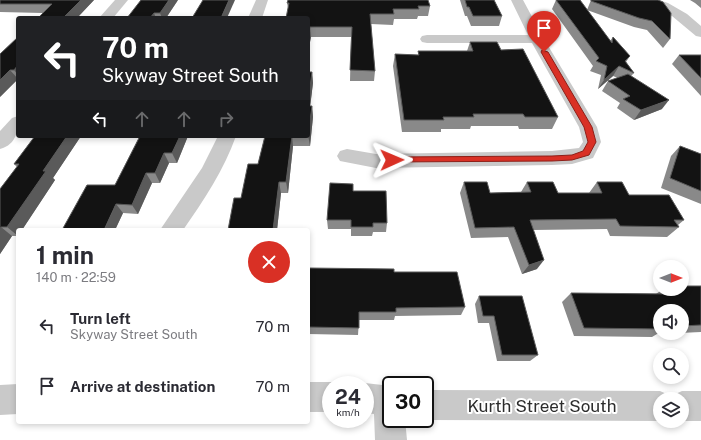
<!DOCTYPE html>
<html lang="en">
<head>
<meta charset="utf-8">
<style>
  :root { --surface:#fff; --page:#f7f7f7; --text:#2b2b33; --muted:#7c7c81 }
  body { margin:0; font-family:"Public Sans",sans-serif; background:var(--page); color:var(--text); height:100vh; display:flex; flex-direction:column; font-size:15px; white-space:nowrap }
  * { box-sizing:border-box; margin:0 }
  p { font-size:13px; color:var(--muted) }
  .icon { flex:none; width:22px; height:22px; fill:none; stroke:currentColor; stroke-width:2; stroke-linecap:round; stroke-linejoin:round }
  .map { position:relative; flex:1; overflow:hidden }
  .sheet { position:absolute; left:16px; top:228px; width:294px; height:196px; display:flex; flex-direction:column; background:var(--surface); border-radius:4px; box-shadow:0 2px 6px #0003 }
  .sheet>* { flex:none }
  .banner { position:absolute; left:16px; top:16px; width:294px; height:122px; border-radius:4px; box-shadow:0 2px 6px #0003; background:#202124; color:#fff; overflow:hidden }
  .needle { width:26px; rotate:90deg }
  .fabs { position:absolute; left:653px; top:260px; display:grid; gap:8px }
  .fabs a { display:grid; place-items:center; width:36px; height:36px; border-radius:50%; background:var(--surface); box-shadow:0 2px 6px #0003; font-size:20px }
  .speed { position:absolute; left:322px; top:376px; display:flex; gap:8px; font-size:20px; font-weight:700; text-align:center }
  .speed>* { display:grid; place-content:center; width:52px; height:52px; border-radius:50%; background:var(--surface); box-shadow:0 2px 6px #0003; line-height:1 }
  .speed small { font-size:10px; font-weight:400 }
  .speed .limit { border:2px solid #111; border-radius:6px; background:#fff; color:#111 }
  .pin { position:absolute; display:grid; place-items:center; width:34px; height:34px; color:#fff; margin:-41px -17px; border-radius:50% 50% 50% 0; rotate:-45deg; box-shadow:0 0 4px #0007 }
  .pin .icon { rotate:45deg }
  .me { position:absolute; width:44px; margin:-22px; rotate:89deg; stroke-linejoin:round; filter:drop-shadow(0 0 3px #0008) }
  .turn { display:flex; align-items:center; gap:14px; height:84px; padding:0 20px; font-size:18px }
  .turn .icon { width:52px; height:52px; stroke-width:2.5 }
  .turn b { display:block; font-size:28px; line-height:34px }
  .lanes { display:flex; align-items:center; height:38px; padding:0 20px; background:#0003; justify-content:center; gap:20px; direction:ltr }
  .lanes .off { opacity:.35 }
  .round { display:grid; place-items:center; flex:none; width:42px; height:42px; border-radius:21px; background:var(--page) }
  .headline { display:flex; align-items:center; justify-content:space-between; height:68px; padding:0 20px }
  h1 { font-size:24px; font-weight:700; line-height:30px }
  ul { padding:0; list-style:none }
  li { display:flex; align-items:center; gap:12px; height:60px; padding:0 20px }
  li div { flex:1 }
  li b { display:block; font-size:15px }
  li em { font-style:normal }
  .map>svg:first-child { display:block }
</style>
</head>
<body>
<div class="map">
<svg width="701" height="440" viewBox="0 0 701 440">
  <rect width="100%" height="100%" fill="#fff"/>
  <g fill="none" stroke-linecap="round" stroke-linejoin="round">
    <g fill="#c9c9c9" fill-rule="evenodd">
      <path d="M115,0H128L113,18H99Z"/>
      <path d="M256,0H268L262,18H248Z"/>
      <path d="M511,0H523L544,39L597,127L601,142L593,158L572,164L552,165L376,168L340,161L337,156L340,151L347,149L376,154L552,151L579,148L583,142L579,127L532,43H427L422,42L420,39L422,36L427,35H528Z"/>
      <path d="M641,0H659L668,3L687,14L701,26V37L696,36L672,16L643,3Z"/>
      <path d="M18,116C18,131 17,144 0,149V131L12,118Z"/>
      <path d="M218,136H236C224,170 204,200 183,230H160L202,168Z"/>
      <path d="M308,382H331L338,385H331V412H308Z"/>
      <path d="M365,383L391,386V419H405L407,440H375L374,414L365,413V385H360Z"/>
      <path d="M18,384V414L0,415V385Z"/>
      <path d="M425,390L660,391L671,396L682,391H701V421H682V399H660V421L425,420L423,419H425Z"/>
    </g>
  </g>
  <g fill="#898989" fill-rule="evenodd">
    <path d="M0,0H94L77,18L43,13L0,12Z"/>
    <path d="M178,0L166,18H127Z"/>
    <path d="M460,0H494L502,16L499,26H471L467,16H465Z"/>
    <path d="M556,0L587,10L591,0H658L670,39L663,48L647,30L634,27L587,10L610,41L613,37L630,56L626,62L634,73L631,76L662,109L634,120L617,108L620,103L602,91L608,81L618,78L613,76L598,89L601,75L590,71L593,66L552,9Z"/>
    <path d="M690,0H701V8L695,3Z"/>
    <path d="M287,3L430,6L428,16H418L417,19H394L393,25L371,24L375,71L374,81H350L351,37H311L309,47H308V18L288,8Z"/>
    <path d="M18,37V79L0,97Z"/>
    <path d="M470,42L501,50L558,117L552,129H519L518,126H471L470,129H441V132H402L393,66L395,54L418,55V51H467Z"/>
    <path d="M679,55H701V96L672,64Z"/>
    <path d="M308,72H312L313,83L310,106H312L313,117L310,146H293L288,193H281L277,230H228L241,198L258,164L265,136H308Z"/>
    <path d="M35,136H81L53,178L55,180L22,230H18V236H12L0,254V189L17,167L14,164Z"/>
    <path d="M135,136H188L177,163H169L160,183H152L138,214L123,213L115,230V185L140,136Z"/>
    <path d="M680,146L701,154V204L661,188L671,156Z"/>
    <path d="M464,182L490,193L521,192L527,182L558,193H589L597,182L629,195L684,220L678,225L679,227L667,237L610,236L607,229L533,230L537,269L522,274L508,237L471,238L460,193Z"/>
    <path d="M353,191L387,223L386,232H373L372,236H351V229H328L327,220Z"/>
    <path d="M308,268L394,272L465,307L461,315L395,316L394,320H359L358,335L308,334Z"/>
    <path d="M701,286V332L657,334L652,337L574,336L562,302L571,293L656,294L663,289H682ZM660,311H682V333H660Z"/>
    <path d="M479,296L538,355L530,361H497L489,323H478L475,304Z"/>
  </g>
  <g fill="#5a5a5a">
    <path d="M81,0H94L77,18H63Z"/>
    <path d="M169,0H178L166,18H162L160,13Z"/>
    <path d="M229,0H235L227,18H221Z"/>
    <path d="M154,13L156,18H150Z"/>
    <path d="M310,27L311,37L309,47L308,37Z"/>
    <path d="M18,65V75L14,70Z"/>
    <path d="M619,66L613,76L598,89L604,80Z"/>
    <path d="M10,70L18,79L0,97V80Z"/>
    <path d="M312,72L313,83L309,116L308,102Z"/>
    <path d="M669,100L662,109L634,120L641,110Z"/>
    <path d="M312,106L313,117L310,146L308,135Z"/>
    <path d="M67,136H81L53,178L55,180L22,230H18V236L7,227L43,171Z"/>
    <path d="M180,136H188L177,163L172,153Z"/>
    <path d="M292,136L293,146L288,193L286,182Z"/>
    <path d="M164,153L169,163L160,183L155,173Z"/>
    <path d="M146,173L152,183L138,214L132,205Z"/>
    <path d="M279,182L281,193L277,230H273Z"/>
    <path d="M116,204L123,213L115,230H104Z"/>
    <path d="M1,227L12,236L0,254V229Z"/>
    <path d="M544,260L537,269L522,274L529,265Z"/>
  </g>
  <g fill="#131313" stroke="#5a5a5a">
    <path d="M0,0H81L63,18H38L52,4H0Z"/>
    <path d="M141,0H169L160,13H154L150,18H127Z"/>
    <path d="M203,0H229L221,18H192Z"/>
    <path d="M288,0H428L430,6H418L419,9H393L394,14H370L375,71L350,70L352,27H310L308,37V18H286L289,3H287Z"/>
    <path d="M465,0H494L502,16H473L469,7H467Z"/>
    <path d="M556,0H580L612,43L613,37L630,56L625,61L634,73L619,66L604,80L607,66L596,61L599,58Z"/>
    <path d="M591,0H658L663,2L671,13L670,39L652,21L639,18L591,1Z"/>
    <path d="M18,37V65L14,70H10L0,80V54Z"/>
    <path d="M470,42H497L501,50L523,49L558,117H525L523,114H473L474,117H443L444,120H404L395,54L419,55L418,51H473Z"/>
    <path d="M679,55H701V78Z"/>
    <path d="M308,72H312L308,102Z"/>
    <path d="M628,74L669,100L641,110L623,99L630,96L608,81Z"/>
    <path d="M308,106H312L308,135Z"/>
    <path d="M35,136H67L43,171H46L7,227H1L0,229V189L19,164H14Z"/>
    <path d="M140,136H180L172,153H164L155,173H146L132,205L116,204L104,230H62L87,185H115Z"/>
    <path d="M265,136H292L286,182H279L273,230H228L234,198H241L248,164H258Z"/>
    <path d="M680,146L701,154V191L670,178Z"/>
    <path d="M464,182H487L490,193L531,192L527,182H553L558,193H602L597,182H622L629,195H669L684,220H674L679,227L620,226L616,219L530,220L544,260L529,265L514,227L475,228Z"/>
    <path d="M330,183L353,184V191H386L387,223H373V227H351V220H327Z"/>
    <path d="M308,268L394,269V272H457L465,307L396,308V312H359V328L308,327Z"/>
    <path d="M682,286H701V325L682,326V311H660V329L584,328L571,293L670,294L667,289H682Z"/>
    <path d="M479,296H522L538,355H502L494,316H483Z"/>
  </g>
  <path fill="#d93025" stroke="#8d1f18" d="M542,50L548,52L592,127L596,142L589,155L572,160L552,161L389,162V158L392,157L552,156L572,155L583,151L588,142L584,127L541,52Z"/>
  <g text-anchor="middle" stroke-width="4" stroke-linejoin="round" paint-order="stroke">
    <g font-size="17" fill="#2c2c2c" stroke="#fff">
      <text x="542" y="412">Kurth Street South</text>
    </g>
  </g>
</svg>
<div class="fabs">
<a><svg class="needle" viewBox="-14 -14 28 28"><path d="M0-13l5 13h-10z" fill="#e53935"/><path d="M0 13l5-13h-10z" fill="#7c7c81"/></svg></a>
<a><svg class="icon" aria-label="sound" viewBox="0 0 24 24"><path d="M4 9h4l5-4v14l-5-4H4zM17 9q2 3 0 6"/></svg></a>
<a><svg class="icon" aria-label="search" viewBox="0 0 24 24"><circle cx="10" cy="10" r="6"/><path d="M15 15l6 6"/></svg></a>
<a><svg class="icon" aria-label="layers" viewBox="0 0 24 24"><path d="M12 4l9 5-9 5-9-5zM3 14l9 5 9-5"/></svg></a>
</div>
<div class="speed"><div>24<small>km/h</small></div><div class="limit">30</div></div>
<div class="pin" style="left:544px;top:52px;background:#d93025"><svg class="icon" aria-label="arrive" viewBox="0 0 24 24"><path d="M6 21V4h12l-3 4 3 4H6"/></svg></div>
<svg class="me" style="left:392px;top:160px" viewBox="-20 -20 40 40"><path d="M0-17L14 15 0 8-14 15z" fill="#d93025" stroke="#fff" stroke-width="4"/></svg>
<div class="banner">
<div class="turn"><svg class="icon" aria-label="left" viewBox="0 0 24 24"><path d="M17 20v-9H6M10 6l-5 5 5 5"/></svg><div><b>70 m</b>Skyway Street South</div></div>
<div class="lanes"><svg class="icon" aria-label="left" viewBox="0 0 24 24"><path d="M17 20v-9H6M10 6l-5 5 5 5"/></svg><svg class="icon off" aria-label="ahead" viewBox="0 0 24 24"><path d="M12 20V5M6 11l6-6 6 6"/></svg><svg class="icon off" aria-label="ahead" viewBox="0 0 24 24"><path d="M12 20V5M6 11l6-6 6 6"/></svg><svg class="icon off" aria-label="right" viewBox="0 0 24 24"><path d="M7 20v-9h11M14 6l5 5-5 5"/></svg></div>
</div>
<section class="sheet">
<div class="headline"><div><h1>1 min</h1><p>140 m · 22:59</p></div><a class="round" style="background:#d93025;color:#fff"><svg class="icon" aria-label="close" viewBox="0 0 24 24"><path d="M6 6l12 12M18 6L6 18"/></svg></a></div>
<ul>
<li><svg class="icon" aria-label="left" viewBox="0 0 24 24"><path d="M17 20v-9H6M10 6l-5 5 5 5"/></svg><div><b>Turn left</b><p>Skyway Street South</p></div><em>70 m</em></li>
<li><svg class="icon" aria-label="arrive" viewBox="0 0 24 24"><path d="M6 21V4h12l-3 4 3 4H6"/></svg><div><b>Arrive at destination</b></div><em>70 m</em></li>
</ul>
</section>
</div>
</body>
</html>
